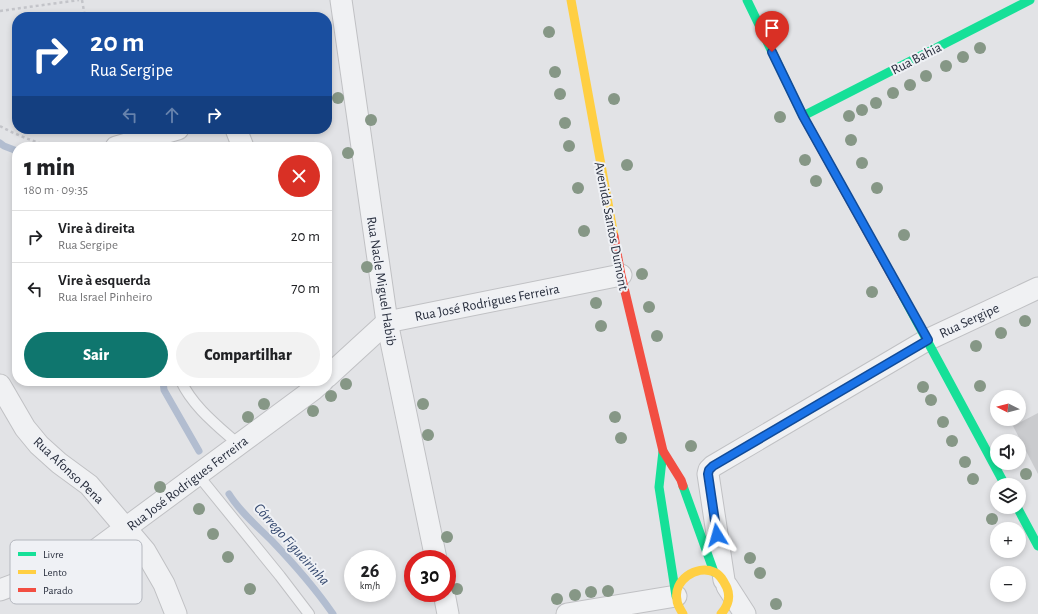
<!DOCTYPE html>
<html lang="pt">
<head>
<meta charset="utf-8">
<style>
  :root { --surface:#fff; --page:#f2f2f2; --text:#202124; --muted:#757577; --line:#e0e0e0; --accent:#0f766e }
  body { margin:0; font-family:"Alegreya Sans",sans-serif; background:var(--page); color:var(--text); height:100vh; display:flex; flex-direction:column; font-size:15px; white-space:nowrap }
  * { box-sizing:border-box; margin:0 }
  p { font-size:13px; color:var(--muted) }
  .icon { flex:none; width:22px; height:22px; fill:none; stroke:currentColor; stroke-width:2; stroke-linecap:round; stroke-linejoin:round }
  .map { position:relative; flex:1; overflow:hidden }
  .panel { position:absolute; left:12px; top:142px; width:320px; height:244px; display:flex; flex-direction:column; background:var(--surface); border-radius:16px; box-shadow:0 2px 6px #0003 }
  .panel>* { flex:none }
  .guide { position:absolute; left:12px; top:12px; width:320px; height:122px; border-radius:16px; box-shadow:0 2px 6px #0003; background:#1a4fa0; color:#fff; overflow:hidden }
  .needle { width:26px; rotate:276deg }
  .controls { position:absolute; left:990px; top:390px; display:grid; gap:8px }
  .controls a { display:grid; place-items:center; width:36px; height:36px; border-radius:50%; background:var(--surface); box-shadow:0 2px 6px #0003; font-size:20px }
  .speed { position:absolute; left:344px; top:550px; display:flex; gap:8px; font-size:20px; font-weight:700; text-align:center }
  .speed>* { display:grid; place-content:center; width:52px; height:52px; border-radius:50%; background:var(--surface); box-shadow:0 2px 6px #0003; line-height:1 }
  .speed small { font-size:10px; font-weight:400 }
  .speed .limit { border:6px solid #d22; background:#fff; color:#111 }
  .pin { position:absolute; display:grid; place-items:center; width:34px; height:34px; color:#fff; margin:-41px -17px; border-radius:50% 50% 50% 0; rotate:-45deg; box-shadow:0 0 4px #0007 }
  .pin .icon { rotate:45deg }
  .me { position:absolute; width:44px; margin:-22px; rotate:352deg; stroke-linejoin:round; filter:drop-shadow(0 0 3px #0008) }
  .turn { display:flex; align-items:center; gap:14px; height:84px; padding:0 12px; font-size:18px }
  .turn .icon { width:52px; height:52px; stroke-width:2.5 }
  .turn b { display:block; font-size:28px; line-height:34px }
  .lanes { display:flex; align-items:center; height:38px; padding:0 12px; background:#0003; justify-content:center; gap:20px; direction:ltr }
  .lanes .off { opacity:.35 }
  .round { display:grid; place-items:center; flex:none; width:42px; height:42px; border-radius:21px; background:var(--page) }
  .head { display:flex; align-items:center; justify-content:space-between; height:68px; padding:0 12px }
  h1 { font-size:24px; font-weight:800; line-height:30px }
  .button { display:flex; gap:8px; margin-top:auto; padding:8px 12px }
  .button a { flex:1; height:46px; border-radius:24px; background:var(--accent); color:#fff; font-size:16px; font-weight:800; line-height:46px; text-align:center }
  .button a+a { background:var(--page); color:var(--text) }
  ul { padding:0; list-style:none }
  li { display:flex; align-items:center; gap:12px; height:52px; padding:0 12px; border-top:1px solid var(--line) }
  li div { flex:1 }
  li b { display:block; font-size:15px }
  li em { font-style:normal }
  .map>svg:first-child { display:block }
</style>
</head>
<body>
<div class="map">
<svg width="1038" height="614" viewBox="0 0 1038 614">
  <rect width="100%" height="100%" fill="#e2e3e6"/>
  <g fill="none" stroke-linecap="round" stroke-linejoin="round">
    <g stroke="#b2bdd0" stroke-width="7">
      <path d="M0,143L4,146L17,151"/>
      <path d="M163,381L164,390L199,451"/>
      <path d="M229,494C240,512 257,526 272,541C294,564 315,588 333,614"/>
    </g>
  </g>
  <path fill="#cacbce" d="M1038,413V474L1013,426Z"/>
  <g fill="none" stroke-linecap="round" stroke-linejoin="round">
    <defs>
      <g id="lane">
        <path d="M181,381C193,407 218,426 239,445"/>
        <path d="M198,475L280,576L309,614"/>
      </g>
      <g id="street">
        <path d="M341,0L387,322L436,559"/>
        <path d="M236,129L243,147"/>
        <path d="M116,147L178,129"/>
        <path d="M327,377L387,322L621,275"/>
        <path d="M0,385L25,428L39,445L59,463L89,485L145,551L164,584L176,614"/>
        <path d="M724,580L708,474L709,470L713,466L927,340L1038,288"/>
        <path d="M727,586L745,614"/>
        <path d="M0,590L85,558L314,389L323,381"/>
        <path d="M444,593L448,614"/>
        <path d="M567,614L676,596"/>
      </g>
    </defs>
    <use href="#lane" stroke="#c0c1c4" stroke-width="12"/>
    <use href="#street" stroke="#c0c1c4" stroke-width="23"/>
    <g stroke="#c3c4c9" stroke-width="2.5" stroke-dasharray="3 3" stroke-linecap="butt">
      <path d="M82,0L85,17"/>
      <path d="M0,11L79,0"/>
      <path d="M0,126C16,135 33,141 51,147"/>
    </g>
    <use href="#lane" stroke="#f0f1f3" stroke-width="10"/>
    <use href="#street" stroke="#f0f1f3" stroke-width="21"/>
    <g stroke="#16e098" stroke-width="9">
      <path d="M747,0L803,116L1030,0"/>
      <path d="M903,296L1005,485"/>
      <path d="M663,451L659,487L676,596"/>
      <path d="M683,486L714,572"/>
      <path d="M1017,507L1038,546"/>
    </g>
    <g stroke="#ffcf43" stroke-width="9">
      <path d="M571,0L614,236"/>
      <path d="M683,614C681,610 677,605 677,600C673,581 696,564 714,572C721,575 724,582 727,588C731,598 727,607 721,614"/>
    </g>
    <g stroke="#f24e42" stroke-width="9">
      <path d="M803,116L903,296"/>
      <path d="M614,236L621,275L663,451L681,480L683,486"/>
    </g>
  </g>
  <g fill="#869786">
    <circle cx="549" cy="32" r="6"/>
    <circle cx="980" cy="48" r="6"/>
    <circle cx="963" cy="57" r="6"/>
    <circle cx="946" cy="66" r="6"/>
    <circle cx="555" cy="72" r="6"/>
    <circle cx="926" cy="76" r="6"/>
    <circle cx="910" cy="85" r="6"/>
    <circle cx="893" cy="93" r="6"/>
    <circle cx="560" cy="94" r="6"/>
    <circle cx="338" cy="98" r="6"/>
    <circle cx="614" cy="99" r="6"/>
    <circle cx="876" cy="103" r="6"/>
    <circle cx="862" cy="110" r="6"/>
    <circle cx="849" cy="116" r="6"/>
    <circle cx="780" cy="117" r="6"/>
    <circle cx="371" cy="120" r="6"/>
    <circle cx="565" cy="123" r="6"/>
    <circle cx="851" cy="140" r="6"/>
    <circle cx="569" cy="146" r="6"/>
    <circle cx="348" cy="153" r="6"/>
    <circle cx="805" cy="160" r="6"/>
    <circle cx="862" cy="163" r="6"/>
    <circle cx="627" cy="165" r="6"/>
    <circle cx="816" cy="181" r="6"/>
    <circle cx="578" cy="188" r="6"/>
    <circle cx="877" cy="188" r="6"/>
    <circle cx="584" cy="231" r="6"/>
    <circle cx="904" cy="235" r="6"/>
    <circle cx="367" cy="267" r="6"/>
    <circle cx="642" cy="274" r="6"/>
    <circle cx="872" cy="292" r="6"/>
    <circle cx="596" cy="303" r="6"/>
    <circle cx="649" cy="307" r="6"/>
    <circle cx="1025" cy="321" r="6"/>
    <circle cx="601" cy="326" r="6"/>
    <circle cx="1001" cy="333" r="6"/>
    <circle cx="657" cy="336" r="6"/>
    <circle cx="976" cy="346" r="6"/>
    <circle cx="346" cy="384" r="6"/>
    <circle cx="980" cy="386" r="6"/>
    <circle cx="923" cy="387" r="6"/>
    <circle cx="331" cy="396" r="6"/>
    <circle cx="931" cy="400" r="6"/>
    <circle cx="264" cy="404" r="6"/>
    <circle cx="423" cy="404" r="6"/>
    <circle cx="313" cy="411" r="6"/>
    <circle cx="248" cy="417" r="6"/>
    <circle cx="615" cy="417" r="6"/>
    <circle cx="943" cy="422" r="6"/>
    <circle cx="428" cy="435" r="6"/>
    <circle cx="621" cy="438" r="6"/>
    <circle cx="952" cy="441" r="6"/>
    <circle cx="691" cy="446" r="6"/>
    <circle cx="965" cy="462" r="6"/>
    <circle cx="1026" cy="474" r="6"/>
    <circle cx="973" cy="479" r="6"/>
    <circle cx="160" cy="487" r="6"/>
    <circle cx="199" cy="509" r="6"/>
    <circle cx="992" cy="519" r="6"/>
    <circle cx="213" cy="534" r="6"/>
    <circle cx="447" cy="537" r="6"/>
    <circle cx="228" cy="557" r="6"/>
    <circle cx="750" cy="558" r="6"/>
    <circle cx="760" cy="573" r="6"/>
    <circle cx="250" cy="589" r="6"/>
    <circle cx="457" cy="589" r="6"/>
    <circle cx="608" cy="591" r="6"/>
    <circle cx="591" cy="592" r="6"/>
    <circle cx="575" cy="595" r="6"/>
    <circle cx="557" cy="599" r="6"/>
    <circle cx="776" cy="604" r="6"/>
  </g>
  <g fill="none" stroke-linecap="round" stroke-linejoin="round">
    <defs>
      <path id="route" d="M717,535L708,474L709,470L713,466L928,340L803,116L772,52"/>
    </defs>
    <use href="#route" stroke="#114b97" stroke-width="10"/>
    <use href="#route" stroke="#1a73e8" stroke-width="7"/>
  </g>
  <g text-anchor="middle" stroke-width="4" stroke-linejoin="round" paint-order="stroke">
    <g font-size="14" fill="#292f3e" stroke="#eff1f5">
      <text transform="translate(916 58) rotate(-27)" y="5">Rua Bahia</text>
      <text transform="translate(612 226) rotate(79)" y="5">Avenida Santos Dumont</text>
      <text transform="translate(382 281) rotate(81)" y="5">Rua Nacle Miguel Habib</text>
      <text transform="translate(487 302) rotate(-11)" y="5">Rua José Rodrigues Ferreira</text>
      <text transform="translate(969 320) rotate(-25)" y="5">Rua Sergipe</text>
      <text transform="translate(69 470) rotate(43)" y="5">Rua Afonso Pena</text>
      <text transform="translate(187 483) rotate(-37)" y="5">Rua José Rodrigues Ferreira</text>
    </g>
    <g font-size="15" font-style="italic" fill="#364a70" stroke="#eff1f5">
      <text transform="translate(292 544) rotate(48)" y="5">Córrego Figueirinha</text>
    </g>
  </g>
  <rect x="10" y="540" width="132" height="64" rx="6" fill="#eff1f5" stroke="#b4b7be" stroke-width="1"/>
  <rect x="18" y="552" width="18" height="4" fill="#16e098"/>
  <rect x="18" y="570" width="18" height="4" fill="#ffcf43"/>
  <rect x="18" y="588" width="18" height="4" fill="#f24e42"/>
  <g font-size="11" fill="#292f3e">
    <text x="43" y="558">Livre</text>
    <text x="43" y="576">Lento</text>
    <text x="43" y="594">Parado</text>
  </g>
</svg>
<div class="controls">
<a><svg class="needle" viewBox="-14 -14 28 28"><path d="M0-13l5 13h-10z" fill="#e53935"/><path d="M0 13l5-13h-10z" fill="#757577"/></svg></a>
<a><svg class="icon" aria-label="sound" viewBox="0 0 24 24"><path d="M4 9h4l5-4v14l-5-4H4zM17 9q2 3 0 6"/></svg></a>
<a><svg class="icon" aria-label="layers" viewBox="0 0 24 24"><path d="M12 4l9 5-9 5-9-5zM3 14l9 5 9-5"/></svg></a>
<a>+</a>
<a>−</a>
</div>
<div class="speed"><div>26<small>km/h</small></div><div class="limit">30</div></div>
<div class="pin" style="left:772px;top:52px;background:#d93025"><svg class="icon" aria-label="arrive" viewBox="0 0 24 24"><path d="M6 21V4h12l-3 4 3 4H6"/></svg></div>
<svg class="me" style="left:717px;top:535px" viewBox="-20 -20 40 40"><path d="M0-17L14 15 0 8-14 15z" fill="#1a73e8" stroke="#fff" stroke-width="4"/></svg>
<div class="guide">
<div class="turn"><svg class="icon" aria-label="right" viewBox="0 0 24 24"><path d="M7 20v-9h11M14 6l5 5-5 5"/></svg><div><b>20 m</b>Rua Sergipe</div></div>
<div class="lanes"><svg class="icon off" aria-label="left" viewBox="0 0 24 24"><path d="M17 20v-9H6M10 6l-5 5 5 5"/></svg><svg class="icon off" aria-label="ahead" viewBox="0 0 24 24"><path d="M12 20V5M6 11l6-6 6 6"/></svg><svg class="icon" aria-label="right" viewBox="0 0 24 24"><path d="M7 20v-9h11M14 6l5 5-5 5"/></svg></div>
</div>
<section class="panel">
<div class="head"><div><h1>1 min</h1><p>180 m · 09:35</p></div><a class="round" style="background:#d93025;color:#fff"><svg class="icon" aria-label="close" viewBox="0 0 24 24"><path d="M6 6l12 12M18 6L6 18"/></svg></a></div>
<ul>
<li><svg class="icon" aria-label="right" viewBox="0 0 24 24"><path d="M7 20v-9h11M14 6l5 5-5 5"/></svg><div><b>Vire à direita</b><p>Rua Sergipe</p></div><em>20 m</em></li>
<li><svg class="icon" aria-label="left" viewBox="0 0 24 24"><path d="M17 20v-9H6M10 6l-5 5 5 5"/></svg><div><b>Vire à esquerda</b><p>Rua Israel Pinheiro</p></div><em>70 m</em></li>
</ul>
<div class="button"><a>Sair</a><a>Compartilhar</a></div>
</section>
</div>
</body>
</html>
